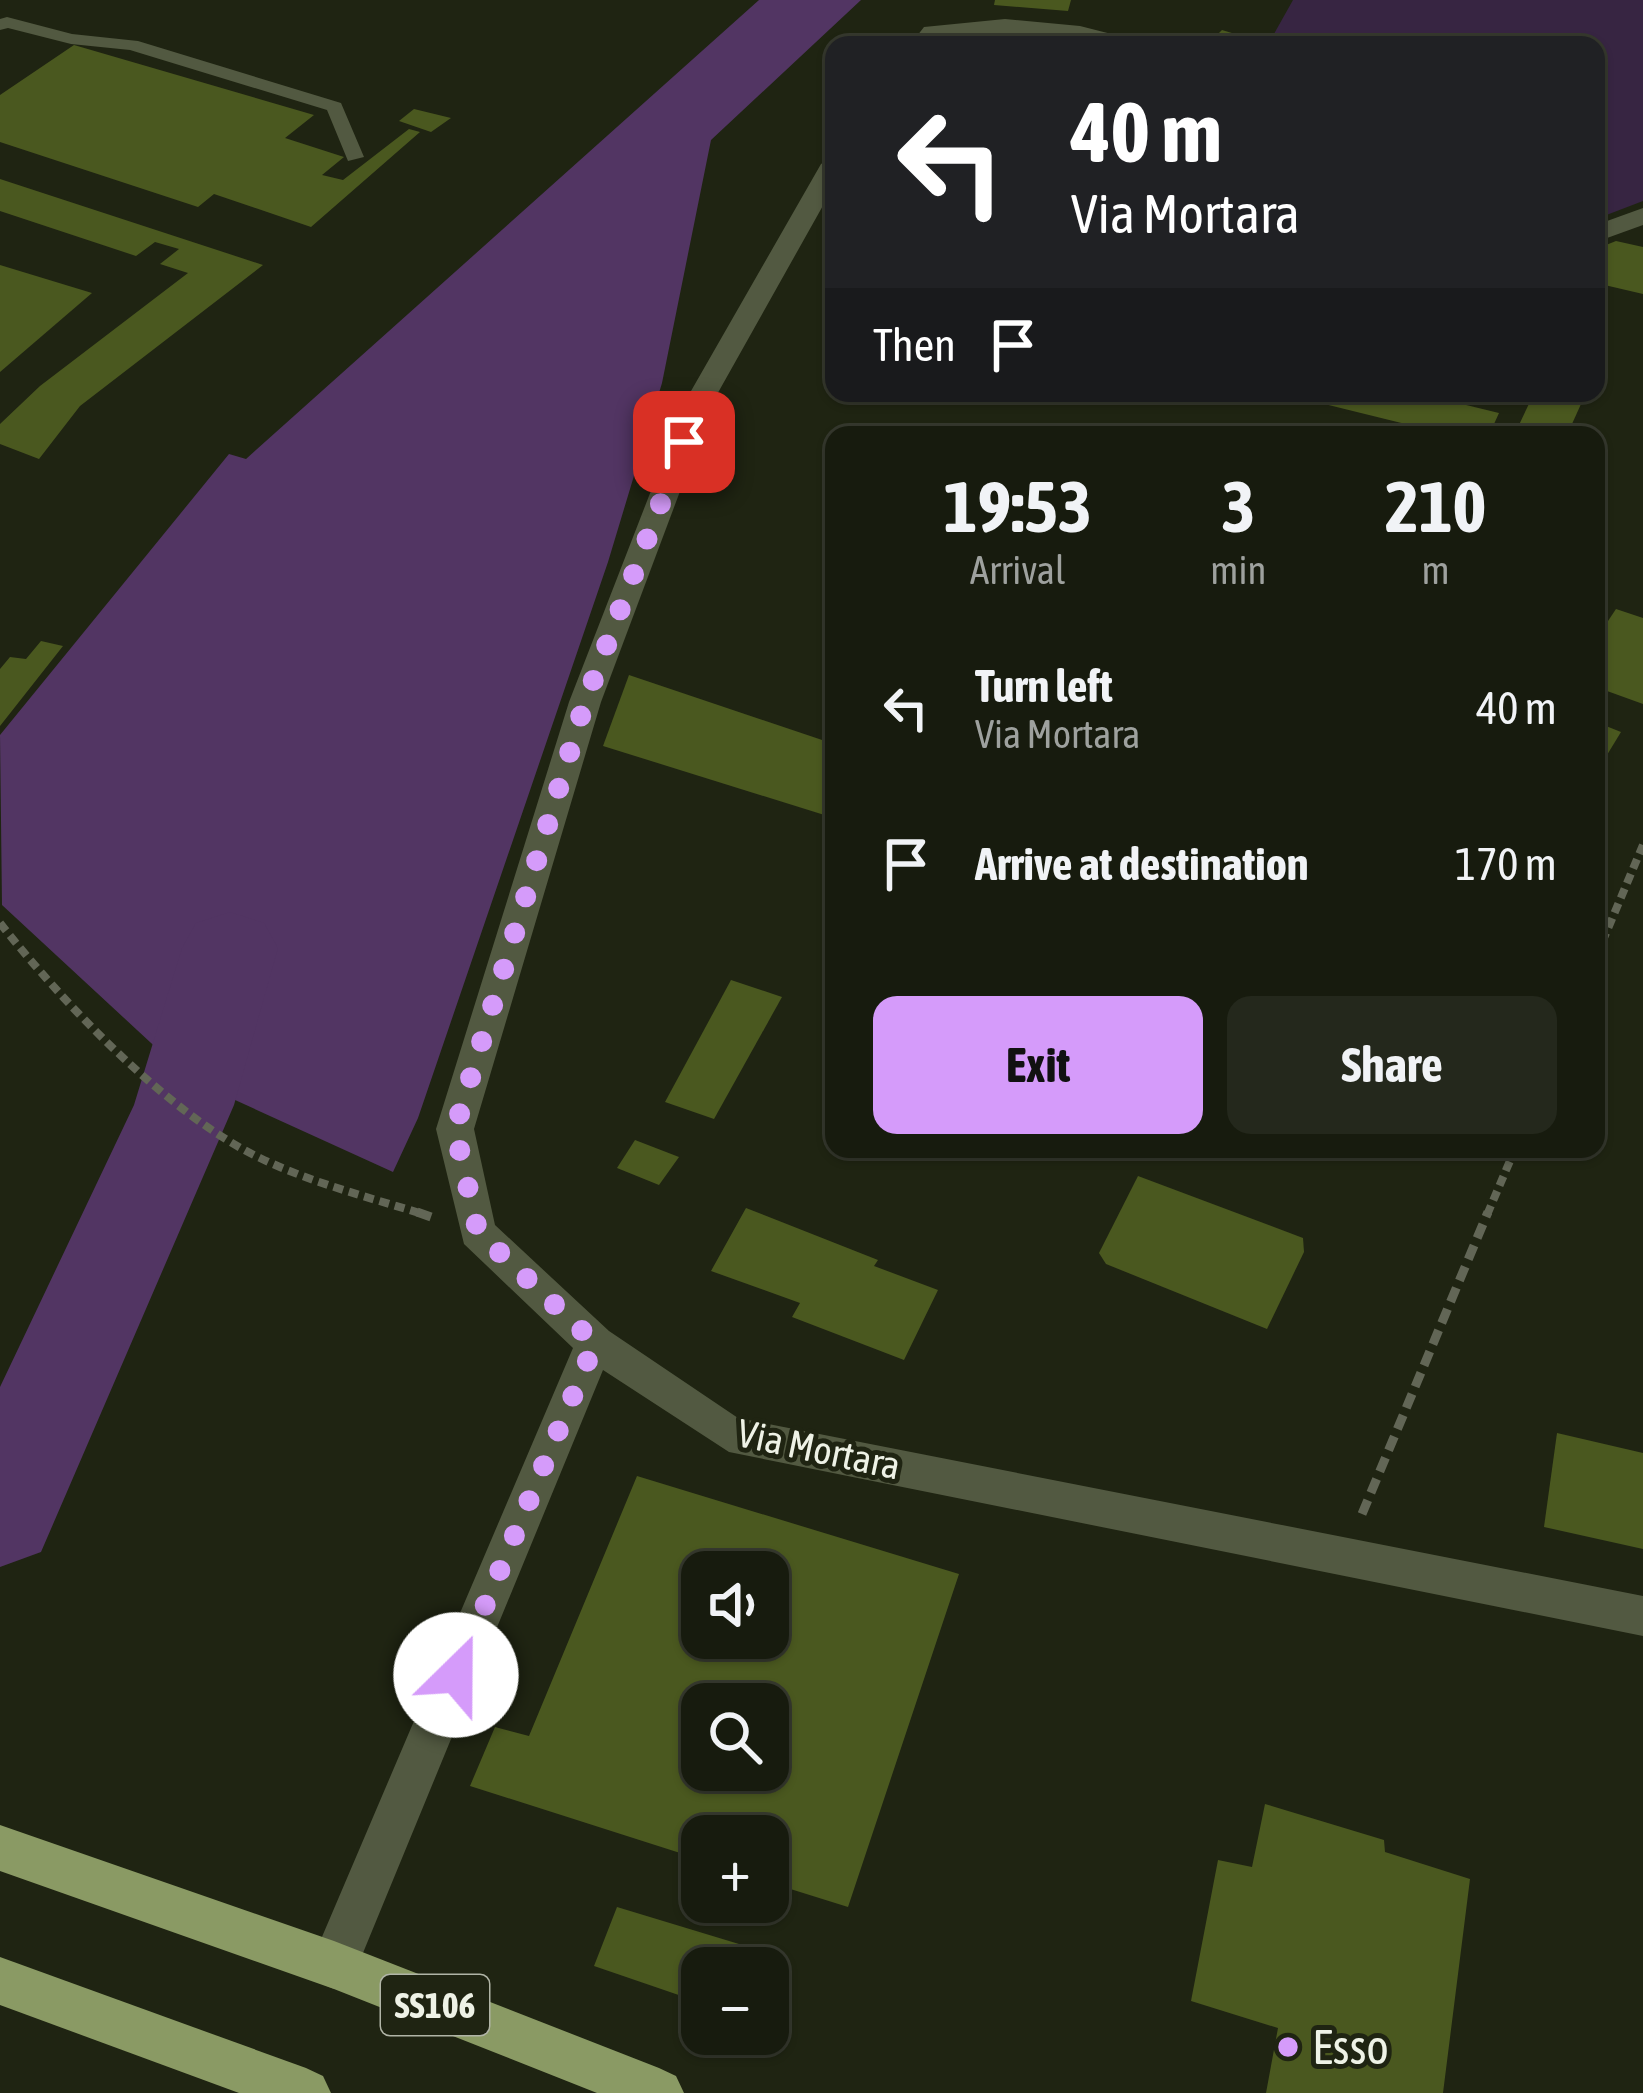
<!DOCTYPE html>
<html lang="en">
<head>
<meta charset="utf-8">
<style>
  :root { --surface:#171b0e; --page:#24281c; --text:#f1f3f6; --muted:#9ea19e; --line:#36392e; --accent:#d59bfa }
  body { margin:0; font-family:"Asap Condensed",sans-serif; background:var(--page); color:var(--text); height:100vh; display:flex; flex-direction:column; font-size:45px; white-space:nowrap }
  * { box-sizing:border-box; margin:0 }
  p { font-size:39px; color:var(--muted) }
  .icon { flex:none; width:66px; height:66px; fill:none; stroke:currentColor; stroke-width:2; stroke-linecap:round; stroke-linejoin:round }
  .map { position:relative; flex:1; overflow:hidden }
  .sheet { position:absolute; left:825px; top:426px; width:780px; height:732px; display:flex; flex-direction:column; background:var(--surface); border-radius:24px; box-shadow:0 3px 9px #0004,0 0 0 3px var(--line) }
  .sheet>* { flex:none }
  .guide { position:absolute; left:825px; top:36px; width:780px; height:366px; border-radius:24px; box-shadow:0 3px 9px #0004,0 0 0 3px var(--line); background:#202124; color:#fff; overflow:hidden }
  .controls { position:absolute; left:681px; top:1551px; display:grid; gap:24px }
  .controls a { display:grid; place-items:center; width:108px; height:108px; border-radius:24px; background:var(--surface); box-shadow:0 3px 9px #0004,0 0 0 3px var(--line); font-size:60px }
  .pin { position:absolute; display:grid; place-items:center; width:102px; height:102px; color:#fff; margin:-51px; border-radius:24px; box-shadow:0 6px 18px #0006 }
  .me { position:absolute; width:132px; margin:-66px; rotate:23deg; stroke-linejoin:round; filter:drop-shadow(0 0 9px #0008) }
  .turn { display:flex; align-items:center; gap:42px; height:252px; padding:0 48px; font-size:54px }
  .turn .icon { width:156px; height:156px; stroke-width:2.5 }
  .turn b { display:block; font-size:84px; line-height:102px }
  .then { display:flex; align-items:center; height:114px; padding:0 48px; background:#0003; gap:24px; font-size:45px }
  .eta { display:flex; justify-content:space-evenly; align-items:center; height:204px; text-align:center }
  .eta b { font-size:72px; font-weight:700; line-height:84px }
  .action { display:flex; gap:24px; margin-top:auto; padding:24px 48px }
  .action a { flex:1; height:138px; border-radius:24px; background:var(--accent); color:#111; font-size:48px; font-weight:700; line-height:138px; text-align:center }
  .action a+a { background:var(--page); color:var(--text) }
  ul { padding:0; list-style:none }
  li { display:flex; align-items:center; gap:36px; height:156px; padding:0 48px }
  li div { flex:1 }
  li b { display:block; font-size:45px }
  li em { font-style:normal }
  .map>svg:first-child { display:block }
</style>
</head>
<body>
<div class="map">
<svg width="1643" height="2093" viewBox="0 0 1643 2093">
  <rect width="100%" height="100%" fill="#1f2412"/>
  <path fill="#372542" d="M1293,0H1643V201L1596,219V45H1275L1270,41Z"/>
  <path fill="#523563" d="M759,0H861L711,140L662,383L608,562L418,1118L393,1172L191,1080L2,905L0,735L229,454L246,459Z"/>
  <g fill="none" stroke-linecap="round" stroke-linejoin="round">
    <path fill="#523563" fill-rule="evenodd" d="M230,912L264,923L278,948L234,1105L41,1552L0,1567V1387L134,1105L182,948L196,923Z"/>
  </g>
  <g fill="#4a581f" fill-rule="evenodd">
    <path d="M995,0H1071L1068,11L994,5Z"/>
    <path d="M1222,30L1268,44V45H1207Z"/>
    <path d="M74,45L314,115L285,138L344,157L322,175L343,180L409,129L420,132L311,227L214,194L198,207L0,142V95Z"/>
    <path d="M414,109L451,118L431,132L399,121Z"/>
    <path d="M0,179L263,265L80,406L39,459L0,444V424L40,386L188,273L160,264L179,249L155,242L136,256L0,211Z"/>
    <path d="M1616,241L1643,247V294L1596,283V249Z"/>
    <path d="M0,265L92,293L0,372Z"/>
    <path d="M1417,393L1499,413L1489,435H1450L1288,395Z"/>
    <path d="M1534,393H1586L1567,435L1519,425Z"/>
    <path d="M1616,609L1643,618V704L1596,687V639Z"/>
    <path d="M41,641L63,646L0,726V669L10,657L26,659Z"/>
    <path d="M629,675L834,744V818L603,746Z"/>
    <path d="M1596,722L1621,732L1596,773Z"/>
    <path d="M731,980L782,997L714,1119L665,1102Z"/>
    <path d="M635,1140L679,1157L659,1185L617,1168Z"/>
    <path d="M1138,1176L1303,1238L1304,1252L1267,1329L1106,1264L1099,1253Z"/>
    <path d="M746,1208L878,1260L874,1266L938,1290L904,1360L792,1317L800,1303L711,1271Z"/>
    <path d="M1557,1433L1643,1453V1549L1544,1527Z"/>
    <path d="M637,1476L959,1574L848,1907L768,1882V1836H702V1860L470,1786L495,1727L529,1736ZM702,1572H768V1638H702ZM702,1704H768V1770H702Z"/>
    <path d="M1265,1804L1384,1840L1385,1852L1470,1879L1443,2093H1266L1278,2028L1191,2001L1218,1860L1252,1867Z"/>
    <path d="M617,1907L739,1944L730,1968H702V2003L594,1966Z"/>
  </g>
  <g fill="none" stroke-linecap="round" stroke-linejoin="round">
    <g stroke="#626656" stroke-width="8" stroke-dasharray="10 6" stroke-linecap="butt">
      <path d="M0,923C62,1002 169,1115 260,1158C312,1183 371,1198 426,1215"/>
      <path d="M1596,957L1643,845"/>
      <path d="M1487,1215L1515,1149"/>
    </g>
    <g stroke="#626656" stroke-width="9" stroke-dasharray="15 8" stroke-linecap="butt">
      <path d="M417,1212L431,1217"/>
      <path d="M1362,1514L1488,1212"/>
    </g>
    <path fill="#525941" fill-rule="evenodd" d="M7,17L72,34L138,41L341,103L364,157L348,161L327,110L130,50L71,44L8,28L0,30V19Z"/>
    <g fill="#525941" fill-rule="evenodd">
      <path d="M1005,19L1080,26L1135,40L1139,45L1005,33L910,45L924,27Z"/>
      <path d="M834,156V186L715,398L601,702L474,1129L495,1225L609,1331L738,1418L1643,1596V1636L729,1452L603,1370L351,1982L334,1989L317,1982L310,1965L573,1348L464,1244L436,1129L569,702L687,398L821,164Z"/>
      <path d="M1643,208V225L1596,242V225Z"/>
    </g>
    <g fill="#8a9a64" fill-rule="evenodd">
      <path d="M0,1825L334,1941L659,2068L676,2076L684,2093H597L334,1989L0,1871Z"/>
      <path d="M0,1957L306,2068L323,2076L331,2093H239L0,2005Z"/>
    </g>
  </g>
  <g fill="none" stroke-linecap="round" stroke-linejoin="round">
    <path stroke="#d59bfa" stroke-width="21" stroke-dasharray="0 37.8" d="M456,1675L595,1343L478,1232L455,1129L585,702L684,442"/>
  </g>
  <circle fill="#d59bfa" stroke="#1f2412" stroke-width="4.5" cx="1288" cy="2047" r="12"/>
  <g text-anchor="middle" stroke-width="10" stroke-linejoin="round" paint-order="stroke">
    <rect fill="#1f2412" stroke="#b0b4a6" stroke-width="3" x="381" y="1975" width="108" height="60" rx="9"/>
    <g font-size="36" font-weight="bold" fill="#eef2e6">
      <text x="435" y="2018">SS106</text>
    </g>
    <g font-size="39" fill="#eef2e6" stroke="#1f2412">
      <text transform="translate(819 1449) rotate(12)" y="14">Via Mortara</text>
    </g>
    <g font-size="48" fill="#eef2e6" stroke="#1f2412" text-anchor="start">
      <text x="1312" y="2064">Esso</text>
    </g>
  </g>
</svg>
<div class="controls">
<a><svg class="icon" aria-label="sound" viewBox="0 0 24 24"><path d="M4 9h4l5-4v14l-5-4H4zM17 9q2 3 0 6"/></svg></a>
<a><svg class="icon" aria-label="search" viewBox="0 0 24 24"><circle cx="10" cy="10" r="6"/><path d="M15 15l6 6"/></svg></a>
<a>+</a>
<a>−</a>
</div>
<div class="pin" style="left:684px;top:442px;background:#d93025"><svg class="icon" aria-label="arrive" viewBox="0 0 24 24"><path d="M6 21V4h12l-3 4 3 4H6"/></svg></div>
<svg class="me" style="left:456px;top:1675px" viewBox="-20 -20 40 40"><circle r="19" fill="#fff"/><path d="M0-13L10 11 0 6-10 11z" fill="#d59bfa"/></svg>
<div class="guide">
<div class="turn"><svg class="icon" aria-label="left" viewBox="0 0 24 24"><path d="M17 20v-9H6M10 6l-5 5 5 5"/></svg><div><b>40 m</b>Via Mortara</div></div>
<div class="then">Then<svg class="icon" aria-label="arrive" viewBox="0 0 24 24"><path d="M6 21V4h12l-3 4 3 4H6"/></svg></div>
</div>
<section class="sheet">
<div class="eta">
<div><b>19:53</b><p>Arrival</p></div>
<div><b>3</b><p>min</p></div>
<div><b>210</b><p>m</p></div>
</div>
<ul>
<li><svg class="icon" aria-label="left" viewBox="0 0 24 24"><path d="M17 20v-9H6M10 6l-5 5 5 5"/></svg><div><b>Turn left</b><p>Via Mortara</p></div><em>40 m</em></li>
<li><svg class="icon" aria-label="arrive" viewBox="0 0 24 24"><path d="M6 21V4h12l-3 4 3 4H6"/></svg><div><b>Arrive at destination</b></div><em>170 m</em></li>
</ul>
<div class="action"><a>Exit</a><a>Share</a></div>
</section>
</div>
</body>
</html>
